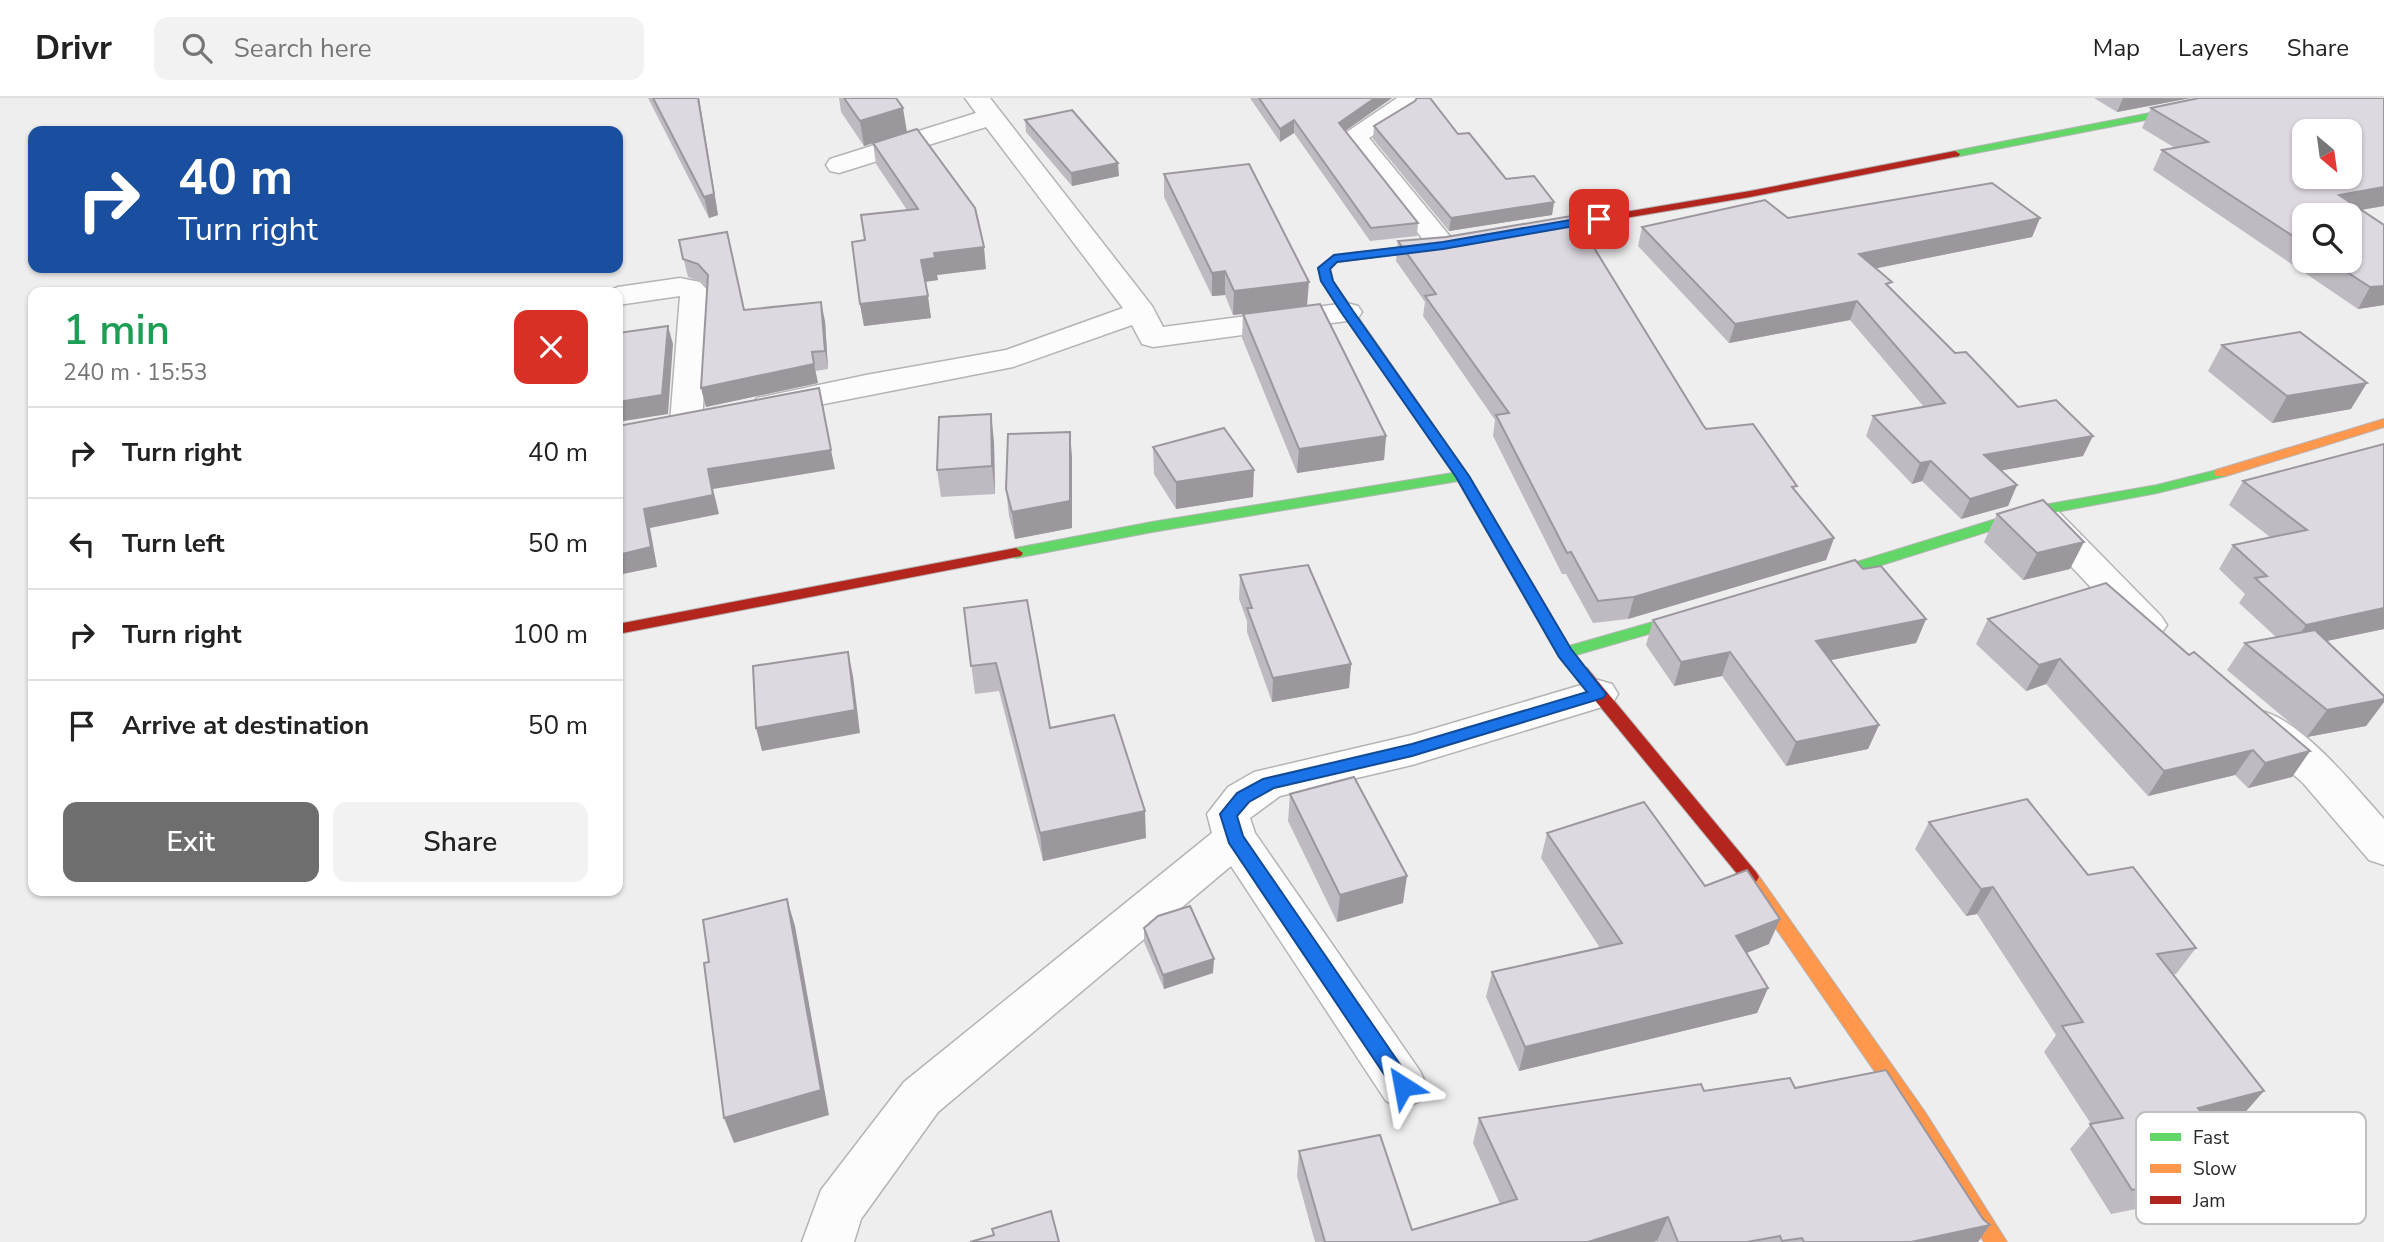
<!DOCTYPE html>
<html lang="en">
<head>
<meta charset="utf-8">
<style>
  :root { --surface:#fff; --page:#f2f2f2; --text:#222; --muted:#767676; --line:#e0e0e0; --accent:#6f6e6f }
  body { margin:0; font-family:"Nunito Sans",sans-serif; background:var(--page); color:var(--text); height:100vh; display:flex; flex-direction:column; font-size:26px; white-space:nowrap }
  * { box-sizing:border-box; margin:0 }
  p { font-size:23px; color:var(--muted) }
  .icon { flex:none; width:38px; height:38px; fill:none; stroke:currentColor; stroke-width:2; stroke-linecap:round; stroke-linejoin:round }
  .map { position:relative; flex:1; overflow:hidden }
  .details { position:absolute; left:28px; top:189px; width:595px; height:609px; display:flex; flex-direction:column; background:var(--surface); border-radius:14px; box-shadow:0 2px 5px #0004 }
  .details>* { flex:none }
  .top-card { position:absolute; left:28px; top:28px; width:595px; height:147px; border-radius:14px; box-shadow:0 2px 5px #0004; background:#1a4fa0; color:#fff; overflow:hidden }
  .needle { width:46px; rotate:151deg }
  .controls { position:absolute; left:2292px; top:21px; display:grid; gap:14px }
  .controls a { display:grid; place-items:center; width:70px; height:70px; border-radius:14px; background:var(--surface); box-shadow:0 2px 5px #0004; font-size:35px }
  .pin { position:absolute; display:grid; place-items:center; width:60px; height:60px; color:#fff; margin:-30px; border-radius:14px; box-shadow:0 4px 10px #0006 }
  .me { position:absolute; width:77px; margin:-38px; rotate:326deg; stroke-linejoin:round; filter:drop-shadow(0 0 5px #0008) }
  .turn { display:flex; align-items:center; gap:24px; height:147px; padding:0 35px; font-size:32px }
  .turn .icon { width:91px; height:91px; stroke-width:2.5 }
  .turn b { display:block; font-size:49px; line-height:60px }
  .round { display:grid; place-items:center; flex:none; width:74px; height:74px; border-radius:14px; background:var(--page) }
  .overview { display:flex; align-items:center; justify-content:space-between; height:119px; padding:0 35px }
  h1 { font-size:42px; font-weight:600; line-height:52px; color:#1e9e55 }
  .primary-button { display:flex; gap:14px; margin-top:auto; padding:14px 35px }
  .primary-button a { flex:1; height:80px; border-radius:14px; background:var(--accent); color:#fff; font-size:28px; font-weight:600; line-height:80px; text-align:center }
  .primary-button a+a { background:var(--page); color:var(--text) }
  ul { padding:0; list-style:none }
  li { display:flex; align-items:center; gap:21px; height:91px; padding:0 35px; border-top:2px solid var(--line) }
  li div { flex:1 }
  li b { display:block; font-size:26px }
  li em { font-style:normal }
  header { display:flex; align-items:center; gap:42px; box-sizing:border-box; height:98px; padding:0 35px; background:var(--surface); border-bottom:2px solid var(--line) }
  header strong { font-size:33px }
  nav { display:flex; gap:38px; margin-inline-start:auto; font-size:24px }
  .search { width:490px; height:63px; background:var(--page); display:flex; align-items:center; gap:18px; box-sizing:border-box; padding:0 24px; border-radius:14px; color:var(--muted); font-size:26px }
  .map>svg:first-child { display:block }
</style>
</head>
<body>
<header>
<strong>Drivr</strong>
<div class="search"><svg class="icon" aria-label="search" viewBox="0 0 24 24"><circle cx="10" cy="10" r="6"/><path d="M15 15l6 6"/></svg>Search here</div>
<nav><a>Map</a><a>Layers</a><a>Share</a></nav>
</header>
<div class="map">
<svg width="2384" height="1144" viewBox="0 0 2384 1144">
  <rect width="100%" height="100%" fill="#efeeef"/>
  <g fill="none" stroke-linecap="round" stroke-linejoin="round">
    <defs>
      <g id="street">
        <path d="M965,0H990L1152,208L1163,229L1347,205L1358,208L1362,214L1358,220L1347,223L1153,249L1142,246L1132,227L1013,269L768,317L757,314L752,307L757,300L866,277L1006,252L1123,210L986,29L839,75L830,73L826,67L830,61L976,15Z"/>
        <path d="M1397,0H1422L1412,13L1369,40L1453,142L1457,148L1453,154L1443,157L1433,154L1341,38Z"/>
        <path d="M680,180L700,184L710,195L702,325L698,332L686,335L674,332L670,325L680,198L618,207V194H606L618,189Z"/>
        <path d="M2042,406L2054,409L2161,518L2167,527L2161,536L2148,540L2135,536L2030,425L2025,417L2030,409Z"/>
        <path d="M1598,582L1612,586L1618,596L1612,606L1412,667L1280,698L1250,720L1255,735L1420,973L1427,988L1420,1003L1403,1010L1386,1003L1231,768L938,1014L861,1121L854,1144H802L821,1092L904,984L1212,735L1207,716L1228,689L1254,674L1412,637Z"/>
        <path d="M2265,614C2306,627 2355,689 2384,721V767L2369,762L2303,685L2251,639L2245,629L2251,619Z"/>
      </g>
      <g id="fast">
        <path d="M2227,0H2248L2243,3L1955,59L1950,56L1955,53Z"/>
        <path d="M1448,144L1452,145V149L1337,164L1330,171L1333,183L1469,378L1569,548L1702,510L1710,515L1707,519L1576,557L1589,574L1587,578H1575L1559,559L1458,383L1152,434L1016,460L1011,458L1009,455L1016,450L1152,424L1453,375L1321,183L1318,170L1334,157Z"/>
        <path d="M2221,371L2226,372L2228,375L2226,378L2157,395L2040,417L1815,488L1810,489L1803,484L1805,480L2038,408L2157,387Z"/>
      </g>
      <g id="slow">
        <path d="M2384,321V329L2226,378H2216L2214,375L2216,372Z"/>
        <path d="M1750,772L1756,774L1925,1014L2007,1144H1984L1911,1026L1744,784L1741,779L1744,774Z"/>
      </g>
      <g id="jam">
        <path d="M1955,53L1960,56L1959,58L1750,99L1524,137L1518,134L1524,131L1750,93Z"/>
        <path d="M1016,450L1023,455L1021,458L618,536V526Z"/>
        <path d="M1581,568L1587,570L1756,774L1759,779L1756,784L1750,786L1744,784L1575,578L1573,574L1575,570Z"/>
      </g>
    </defs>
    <use href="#street" stroke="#b5b4b5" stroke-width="3"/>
    <use href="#fast" stroke="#b5b4b5" stroke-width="2"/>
    <use href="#slow" stroke="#b5b4b5" stroke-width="2"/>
    <use href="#jam" stroke="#b5b4b5" stroke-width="2"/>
    <use href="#street" fill="#fdfcfd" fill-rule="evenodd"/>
    <use href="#fast" fill="#63d668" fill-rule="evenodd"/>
    <use href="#slow" fill="#ff974d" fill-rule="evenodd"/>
    <use href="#jam" fill="#b3261e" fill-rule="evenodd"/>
  </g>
  <g fill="#bfbac1" fill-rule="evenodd">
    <path d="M648,0H699L718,117L709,120Z"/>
    <path d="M839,0H896L907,34L864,48L841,14Z"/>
    <path d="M1250,0H1392L1345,33L1418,125L1417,138L1370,143L1294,35L1280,44Z"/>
    <path d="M2094,0H2191L2117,14Z"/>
    <path d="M2384,0V108L2362,112L2384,127V207L2358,211L2153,72L2162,52L2175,50L2142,30L2151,10ZM2305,117L2350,163H2305Z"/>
    <path d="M1025,22L1119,78L1072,88L1026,34Z"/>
    <path d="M1374,28L1458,36L1506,81L1554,104L1552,117L1449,133L1373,41Z"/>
    <path d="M873,45L986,171L937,177L938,182L925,184L931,220L864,228L860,206L907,112L876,66Z"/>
    <path d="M1164,76L1307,207L1386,338L1384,362L1297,375L1242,240L1243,216L1233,217L1225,197L1212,198L1164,99Z"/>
    <path d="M1788,120H2040L2032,139L1876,170L1890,190L1955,255L2018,309L2083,358L2001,372L2017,387L2008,408L1961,421L1922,383L1912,386L1866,338L1873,318L1924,309L1850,222L1729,245L1638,148L1642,129Z"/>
    <path d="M679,142L744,212L825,223L828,271L815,273L818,285L706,309L701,290L707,190L702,184L688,179Z"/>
    <path d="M1398,143L1703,327L1795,394L1834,440L1826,462L1628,521L1593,525L1566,476H1562L1493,338L1495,322L1423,218L1425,204L1396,163Z"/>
    <path d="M2222,247L2351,311L2272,325L2208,273Z"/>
    <path d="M1070,334L1072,361V430L1015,441L1009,418L1006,391Z"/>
    <path d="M994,343L995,396L941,399L937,372Z"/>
    <path d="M2384,346V531L2326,543L2384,598V604L2366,628L2307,639L2227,572L2245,545L2276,539L2239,505L2245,496L2219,471L2233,447L2270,439L2229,407L2243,383Z"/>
    <path d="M1153,349L1253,399L1176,411L1154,376Z"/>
    <path d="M1997,416L2070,471L2023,482L1984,444Z"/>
    <path d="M1863,471L1926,521L1916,545L1831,562L1879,627L1868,651L1786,668L1722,578L1674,588L1646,547L1653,522Z"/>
    <path d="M1240,477L1351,566L1349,590L1272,604L1247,534V523L1239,501Z"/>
    <path d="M964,510L1050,630L1146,740L1043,763L999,593L975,596Z"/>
    <path d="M1988,521L2189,557L2310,653L2292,679L2248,690L2235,677L2148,698L2046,586L2026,593L1976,546Z"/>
    <path d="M1290,696L1403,805L1337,824L1288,723Z"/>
    <path d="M1929,724L2088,777L2196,850L2176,876L2173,877L2241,1019L2210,1027L2240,1070L2217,1095L2111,1116L2070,1051L2091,1026L2044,954L2056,937L1977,816L1966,818L1915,751Z"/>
    <path d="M1547,735L1705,788L1769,846L1747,855L1768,890L1757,915L1519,973L1486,899L1492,874L1600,850L1541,760Z"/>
    <path d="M1144,830L1213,875L1164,891L1144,844Z"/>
    <path d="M1795,990L1990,1127L1978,1144H1657V1143L1653,1144H1315L1297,1078L1299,1053L1412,1132L1500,1106L1473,1045L1479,1020L1704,993Z"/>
  </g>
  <g fill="#9b979d">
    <path d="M698,0H699L718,117L709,120L704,99Z"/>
    <path d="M1375,0H1392L1338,38L1339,25Z"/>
    <path d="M2123,0H2191L2117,14Z"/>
    <path d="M903,10L907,34L864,48L860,23Z"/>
    <path d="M1294,22V35L1280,44V31Z"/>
    <path d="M1118,65L1119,78L1072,88L1071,75Z"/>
    <path d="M2384,89V108L2328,117L2339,97Z"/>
    <path d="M1554,104L1552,117L1449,133L1451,120Z"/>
    <path d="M2040,120L2032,139L1853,175L1859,156Z"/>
    <path d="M984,149L986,171L937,177L938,182L924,184L921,162L934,155Z"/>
    <path d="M1225,173V197L1212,198V175Z"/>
    <path d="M1309,184L1307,208L1233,217L1234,193Z"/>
    <path d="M2384,188V207L2358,211L2370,189Z"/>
    <path d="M928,198L931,220L864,228L860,206Z"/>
    <path d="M1857,203L1850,222L1729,245L1735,226Z"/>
    <path d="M821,204L825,223L828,271L825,253Z"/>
    <path d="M668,228L673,246L668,316L618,324V304Z"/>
    <path d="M814,266L818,285L706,309L701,290Z"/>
    <path d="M2367,285L2351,311L2272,325L2287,298Z"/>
    <path d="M991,316L994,343L995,396L992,368Z"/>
    <path d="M1070,334L1072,361V430L1015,441L1012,414Z"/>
    <path d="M1386,338L1384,362L1297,375L1299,351Z"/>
    <path d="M2093,338L2083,358L1976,377L1984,357Z"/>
    <path d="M831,352L835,371L713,391L719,416L650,430L657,469L618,477V457L644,411L708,371Z"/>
    <path d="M1931,363L1922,383L1912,386L1920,365Z"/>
    <path d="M1254,372L1253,399L1176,411V384Z"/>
    <path d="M2017,387L2008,408L1961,421L1970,401Z"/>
    <path d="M1834,440L1826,462L1628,521L1634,499Z"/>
    <path d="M2084,444L2070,471L2023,482L2037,455Z"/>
    <path d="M2384,510V531L2289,551L2306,527Z"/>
    <path d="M1926,521L1916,545L1807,567L1816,543Z"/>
    <path d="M848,554L853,578L860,635L762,653L756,630Z"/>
    <path d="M1730,554L1722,578L1674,588L1681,564Z"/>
    <path d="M2060,561L2046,586L2026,593L2039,567Z"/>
    <path d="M1351,566L1349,590L1272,604L1273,580Z"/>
    <path d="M2384,601V604L2366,628L2307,639L2327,612Z"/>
    <path d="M1879,627L1868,651L1786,668L1796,644Z"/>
    <path d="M2253,652L2235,677L2148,698L2164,673Z"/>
    <path d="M2310,653L2292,679L2248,690L2265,665Z"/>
    <path d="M1145,713L1146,740L1043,763L1040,735Z"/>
    <path d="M1407,778L1403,805L1337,824L1340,797Z"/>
    <path d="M1993,789L1977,816L1966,818L1981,791Z"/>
    <path d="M787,801L795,828L829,1017L734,1045L724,1020Z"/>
    <path d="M1780,821L1769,846L1726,863L1736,838Z"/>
    <path d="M1214,861L1213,875L1164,891L1163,877Z"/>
    <path d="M1768,890L1757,915L1519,973L1525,949Z"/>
    <path d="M2264,993L2241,1019L2176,1035L2198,1010Z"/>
    <path d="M1668,1119L1657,1143L1653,1144H1588Z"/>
    <path d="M1990,1127L1978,1144H1911Z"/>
  </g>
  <g fill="#ded8e0" stroke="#9b979d" stroke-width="2" fill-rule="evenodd">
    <path d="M653,0H698L714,96L704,99Z"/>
    <path d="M844,0H896L903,10L860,23Z"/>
    <path d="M1259,0H1375L1339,25L1418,125L1371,130L1294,22L1280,31Z"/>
    <path d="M1417,0H1430L1458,36L1469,35L1506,81L1534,78L1554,104L1451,120L1374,28L1415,3Z"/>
    <path d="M2199,0H2384V89L2339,97L2384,127V188L2370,189L2330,163H2350V117H2305V146L2162,52L2208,44L2151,10ZM2305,33H2350V79H2305Z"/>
    <path d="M1072,12L1118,65L1071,75L1025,22Z"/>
    <path d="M917,31L975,110L984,149L934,155L935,160L921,162L928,198L860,206L852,144L865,142L861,117L918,111L873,45Z"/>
    <path d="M1249,66L1309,184L1234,193L1225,173L1212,175L1164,76Z"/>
    <path d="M1992,85L2040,120L1859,156L1892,184L1886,186L1955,255L1966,254L2018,309L2056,302L2093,338L1984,357L2017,387L1970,401L1931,363L1920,365L1873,318L1945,305L1857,203L1735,226L1642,129L1765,102L1788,120Z"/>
    <path d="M1571,118L1588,140L1703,327L1706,331L1753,326L1797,388L1792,389L1834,440L1634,499L1598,503L1571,454L1567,455L1496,317L1509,315L1425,198L1436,196L1398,143L1446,139Z"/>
    <path d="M727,134L744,212L821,204L825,253L812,254L814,266L701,290L708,177L698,166L683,161L679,142Z"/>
    <path d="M1320,206L1386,338L1299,351L1243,216Z"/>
    <path d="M668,228L662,297L618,304V235Z"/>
    <path d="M2300,234L2367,285L2287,298L2222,247Z"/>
    <path d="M819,290L831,352L708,371L713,397L644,411L651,449L618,457V328Z"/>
    <path d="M991,316L992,368L937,372L939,319Z"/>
    <path d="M1224,330L1254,372L1176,384L1153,349Z"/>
    <path d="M1070,334V403L1012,414L1006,391L1008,336Z"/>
    <path d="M2384,346V510L2306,527L2255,480L2267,478L2233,447L2307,432L2243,383Z"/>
    <path d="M2043,402L2084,444L2037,455L1997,416Z"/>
    <path d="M1855,462L1863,471L1881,468L1926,521L1816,543L1879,627L1796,644L1730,554L1681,564L1653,522Z"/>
    <path d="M1308,467L1351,566L1273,580L1247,510H1252L1240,477Z"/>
    <path d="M2106,485L2189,557L2194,554L2310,653L2265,665L2253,652L2164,673L2060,561L2039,567L1988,521Z"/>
    <path d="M1027,502L1050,630L1114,617L1145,713L1040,735L996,565L971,568L964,510Z"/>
    <path d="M2315,532L2384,598V601L2327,612L2245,545Z"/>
    <path d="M848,554L855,612L756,630L753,568Z"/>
    <path d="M1354,679L1407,778L1340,797L1290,696Z"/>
    <path d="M2027,701L2088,777L2133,769L2196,850L2157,856L2264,993L2198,1010L2240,1070L2132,1092L2090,1026L2123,1020L2062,928L2083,924L1993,789L1981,791L1929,724Z"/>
    <path d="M1644,704L1705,788L1747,772L1780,821L1736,838L1768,890L1525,949L1492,874L1622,845L1547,735Z"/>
    <path d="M787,801L821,992L724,1020L704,865L709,864L703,822Z"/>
    <path d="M1190,808L1214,861L1163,877L1144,830L1158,818Z"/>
    <path d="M1886,972L1983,1121L1990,1127L1911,1144H1804L1802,1140L1782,1143L1780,1138L1747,1144H1678L1668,1119L1588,1144H1325L1299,1053L1380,1037L1412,1132L1517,1101L1479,1020L1701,986L1704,993L1790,980L1795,990Z"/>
    <path d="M1051,1113L1059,1144H970L994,1137L992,1131Z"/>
  </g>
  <path fill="#1a73e8" stroke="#114b97" stroke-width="2" d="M1599,117L1605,121L1603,123L1443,151L1337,164L1330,171L1333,183L1353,213L1469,378L1571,551L1606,596L1603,600L1412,658L1274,690L1249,704L1237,718L1243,738L1410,981L1413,988L1410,994L1403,997L1396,994L1229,745L1220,716L1237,695L1263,681L1412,646L1587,594L1559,559L1456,379L1341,214L1321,183L1318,170L1334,157L1443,144Z"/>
  <rect x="2136" y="1014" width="230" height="112" rx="10" fill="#fff" stroke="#bfbfbf" stroke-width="2"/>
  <rect x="2150" y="1035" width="31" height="8" fill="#63d668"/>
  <rect x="2150" y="1066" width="31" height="9" fill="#ff974d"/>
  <rect x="2150" y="1098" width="31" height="8" fill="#b3261e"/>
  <g font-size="19" fill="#2a292a">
    <text x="2193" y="1046">Fast</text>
    <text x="2193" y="1077">Slow</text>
    <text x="2193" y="1109">Jam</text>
  </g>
</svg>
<div class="controls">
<a><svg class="needle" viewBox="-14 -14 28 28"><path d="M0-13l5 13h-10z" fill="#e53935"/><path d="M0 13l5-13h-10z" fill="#767676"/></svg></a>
<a><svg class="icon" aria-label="search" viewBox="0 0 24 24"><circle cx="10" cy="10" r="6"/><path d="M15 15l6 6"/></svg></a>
</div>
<div class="pin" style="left:1599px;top:121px;background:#d93025"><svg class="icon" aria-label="arrive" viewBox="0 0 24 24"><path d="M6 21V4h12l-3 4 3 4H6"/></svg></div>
<svg class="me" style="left:1403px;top:988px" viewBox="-20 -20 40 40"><path d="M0-17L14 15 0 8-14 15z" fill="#1a73e8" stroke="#fff" stroke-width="4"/></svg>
<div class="top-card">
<div class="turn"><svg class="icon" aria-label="right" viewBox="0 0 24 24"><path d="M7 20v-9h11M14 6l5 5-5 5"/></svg><div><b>40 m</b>Turn right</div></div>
</div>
<section class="details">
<div class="overview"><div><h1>1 min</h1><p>240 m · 15:53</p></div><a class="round" style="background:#d93025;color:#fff"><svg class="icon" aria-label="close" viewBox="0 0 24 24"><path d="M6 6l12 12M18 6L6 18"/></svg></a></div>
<ul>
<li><svg class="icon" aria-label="right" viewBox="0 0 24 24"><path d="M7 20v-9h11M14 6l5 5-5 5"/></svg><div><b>Turn right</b></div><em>40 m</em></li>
<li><svg class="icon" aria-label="left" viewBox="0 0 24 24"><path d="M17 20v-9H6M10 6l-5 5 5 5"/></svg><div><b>Turn left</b></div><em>50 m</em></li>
<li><svg class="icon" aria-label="right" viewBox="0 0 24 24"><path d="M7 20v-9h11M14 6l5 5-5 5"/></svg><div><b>Turn right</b></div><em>100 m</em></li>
<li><svg class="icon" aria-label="arrive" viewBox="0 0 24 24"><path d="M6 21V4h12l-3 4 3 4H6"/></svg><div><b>Arrive at destination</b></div><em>50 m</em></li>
</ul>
<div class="primary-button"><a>Exit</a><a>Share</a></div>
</section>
</div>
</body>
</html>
